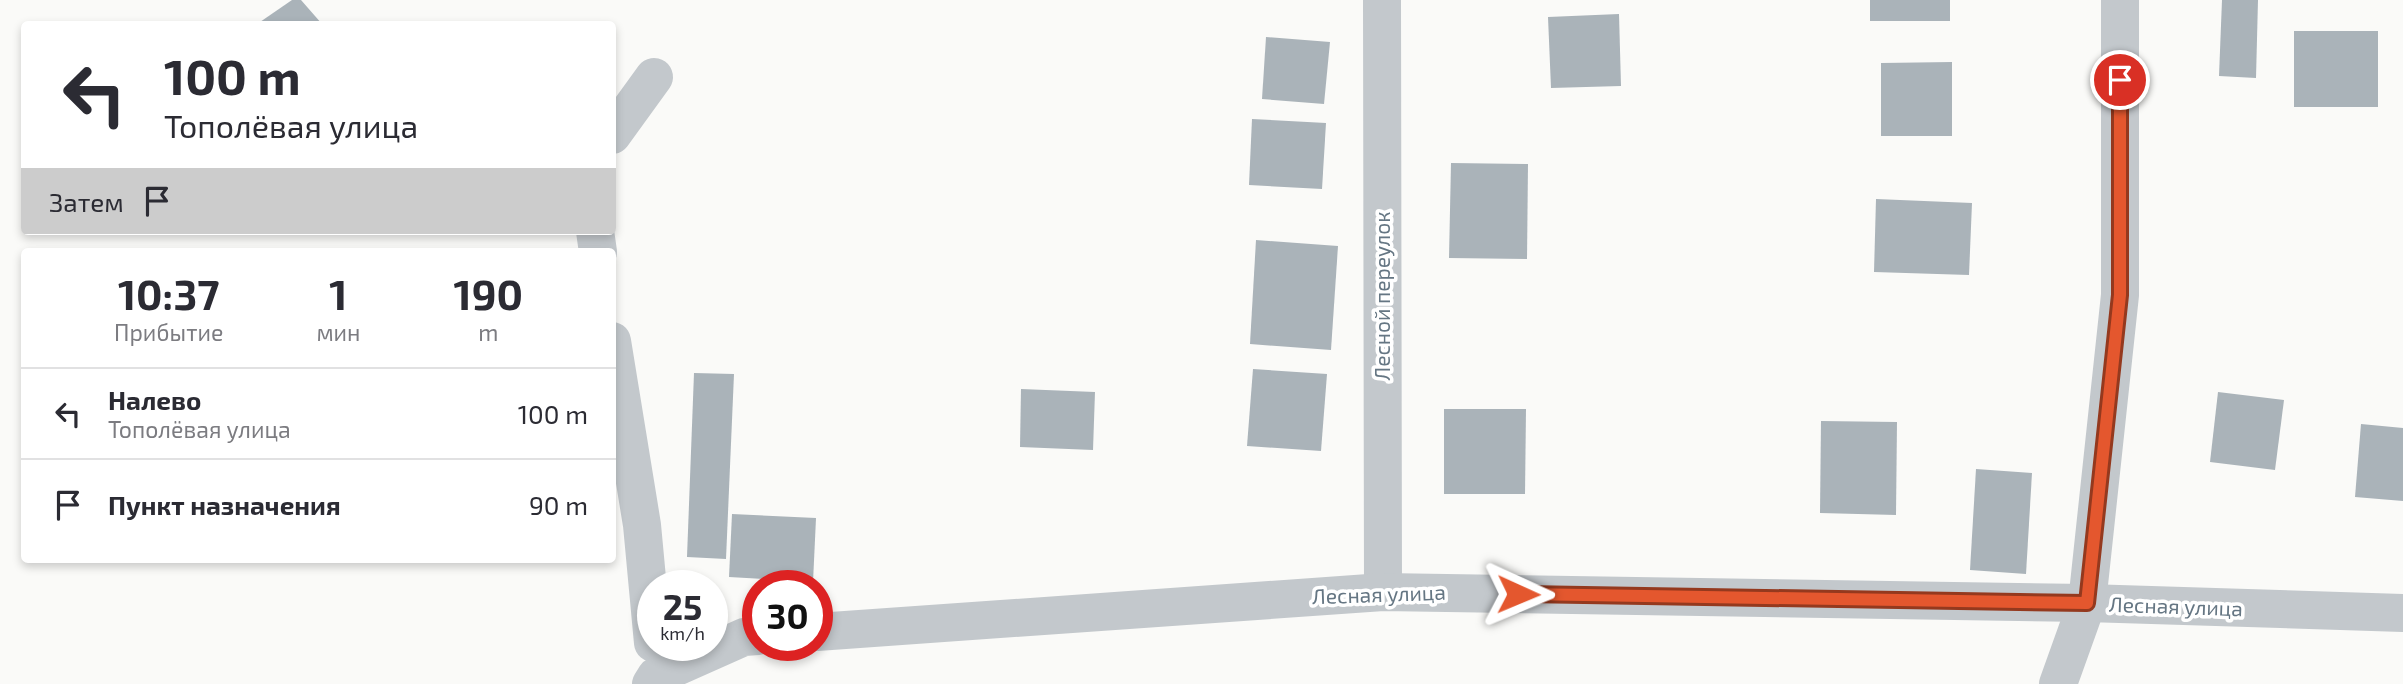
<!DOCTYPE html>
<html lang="ru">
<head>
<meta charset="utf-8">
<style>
  :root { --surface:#fff; --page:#f7f7f7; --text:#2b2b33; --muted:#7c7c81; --line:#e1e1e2 }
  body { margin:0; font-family:"Exo 2",sans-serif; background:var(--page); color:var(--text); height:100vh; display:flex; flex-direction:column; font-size:26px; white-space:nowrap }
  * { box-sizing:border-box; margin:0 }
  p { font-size:23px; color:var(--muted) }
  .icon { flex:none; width:38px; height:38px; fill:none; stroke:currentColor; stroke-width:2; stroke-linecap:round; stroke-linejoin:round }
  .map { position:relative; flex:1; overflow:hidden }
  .panel { position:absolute; left:21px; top:248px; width:595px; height:315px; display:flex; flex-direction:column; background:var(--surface); border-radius:7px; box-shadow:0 4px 10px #0003 }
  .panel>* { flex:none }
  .top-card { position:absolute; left:21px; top:21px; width:595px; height:214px; border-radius:7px; box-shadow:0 4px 10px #0003; background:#fff; color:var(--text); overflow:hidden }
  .speed { position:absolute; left:637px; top:570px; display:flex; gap:14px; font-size:35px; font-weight:700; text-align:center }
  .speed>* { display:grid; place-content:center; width:91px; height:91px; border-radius:50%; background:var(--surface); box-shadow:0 4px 10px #0003; line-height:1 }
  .speed small { font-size:18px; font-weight:400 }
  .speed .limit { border:10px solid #d22; background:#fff; color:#111 }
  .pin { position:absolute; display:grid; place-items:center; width:60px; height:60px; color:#fff; margin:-30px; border:4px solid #fff; border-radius:50%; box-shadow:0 2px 7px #0007 }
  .me { position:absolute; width:77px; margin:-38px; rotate:91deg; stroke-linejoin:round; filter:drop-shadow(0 0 5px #0008) }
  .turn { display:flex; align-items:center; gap:24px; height:147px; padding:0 28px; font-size:32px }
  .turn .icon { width:91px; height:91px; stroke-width:2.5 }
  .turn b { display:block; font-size:49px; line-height:60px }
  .then { display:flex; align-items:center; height:66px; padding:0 28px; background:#0003; gap:14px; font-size:26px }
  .eta { display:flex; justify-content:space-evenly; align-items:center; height:119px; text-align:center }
  .eta b { font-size:42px; font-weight:700; line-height:49px }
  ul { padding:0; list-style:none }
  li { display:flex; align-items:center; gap:21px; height:91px; padding:0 28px; border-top:2px solid var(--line) }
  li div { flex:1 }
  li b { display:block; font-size:26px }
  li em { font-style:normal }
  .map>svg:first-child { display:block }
</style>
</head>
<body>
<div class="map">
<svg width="2403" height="684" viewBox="0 0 2403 684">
  <rect width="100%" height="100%" fill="#fafaf8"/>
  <g fill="#aab3b9">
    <path d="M292,0H301L322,24H262L260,22Z"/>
    <rect x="1870" y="0" width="80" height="21"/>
    <path d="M2222,0H2258L2256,78L2219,76Z"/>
    <path d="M1619,14L1621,86L1551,88L1548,17Z"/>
    <rect x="2294" y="31" width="84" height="76"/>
    <path d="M1266,37L1330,42L1324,104L1262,99Z"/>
    <path d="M1952,62V136H1881V63Z"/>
    <path d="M1252,119L1326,123L1322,189L1249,185Z"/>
    <path d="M1451,163L1528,164L1527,259L1449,258Z"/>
    <path d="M1876,199L1972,203L1969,275L1874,272Z"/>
    <path d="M1256,240L1338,246L1331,350L1250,344Z"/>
    <path d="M1253,369L1327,374L1321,451L1247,446Z"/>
    <path d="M694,373L734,374L726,559L687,557Z"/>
    <path d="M1021,389L1095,392L1093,450L1020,447Z"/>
    <path d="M2218,392L2284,400L2275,470L2210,462Z"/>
    <path d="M1444,409H1526L1525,494H1444Z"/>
    <path d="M1821,421L1897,422L1896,515L1820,513Z"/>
    <path d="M2361,424L2403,428V501L2355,497Z"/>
    <path d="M1976,469L2032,473L2026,574L1970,570Z"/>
    <path d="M732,514L816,518L813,582L729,577Z"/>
  </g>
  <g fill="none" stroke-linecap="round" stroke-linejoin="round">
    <g stroke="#c3c8cc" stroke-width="38">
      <path d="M1382,0L1383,592"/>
      <path d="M612,135L654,77"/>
      <path d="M595,231L598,252"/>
      <path d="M612,341L642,525L653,643"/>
      <path d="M817,632L1383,592L2087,603L2403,613"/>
      <path d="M651,684L656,676L744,637L758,636"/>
      <path d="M2058,684L2087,603L2120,295V0"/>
    </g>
  </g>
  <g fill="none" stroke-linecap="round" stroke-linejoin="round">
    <defs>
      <path id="route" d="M1518,594L2087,603L2120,295V80"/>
    </defs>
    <use href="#route" stroke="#94391e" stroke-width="18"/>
    <use href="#route" stroke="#e4572e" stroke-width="12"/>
  </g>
  <g text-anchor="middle" stroke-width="7" stroke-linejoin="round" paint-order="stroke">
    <g font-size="21" fill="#657683" stroke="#fff">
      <text transform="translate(1383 296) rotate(-90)" y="7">Лесной переулок</text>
      <text transform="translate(1379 595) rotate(-2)" y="7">Лесная улица</text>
      <text transform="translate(2176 607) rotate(2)" y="7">Лесная улица</text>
    </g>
  </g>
</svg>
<div class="speed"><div>25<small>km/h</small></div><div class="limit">30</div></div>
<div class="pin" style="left:2120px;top:80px;background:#d93025"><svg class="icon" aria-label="arrive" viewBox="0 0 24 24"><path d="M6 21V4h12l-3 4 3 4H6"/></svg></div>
<svg class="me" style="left:1518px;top:594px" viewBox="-20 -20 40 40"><path d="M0-17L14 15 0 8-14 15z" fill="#e4572e" stroke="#fff" stroke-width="4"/></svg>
<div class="top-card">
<div class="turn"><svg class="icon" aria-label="left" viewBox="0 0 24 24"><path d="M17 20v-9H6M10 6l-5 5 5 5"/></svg><div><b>100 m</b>Тополёвая улица</div></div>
<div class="then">Затем<svg class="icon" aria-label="arrive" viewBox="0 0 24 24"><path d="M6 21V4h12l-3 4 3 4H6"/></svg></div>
</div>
<section class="panel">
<div class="eta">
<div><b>10:37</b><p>Прибытие</p></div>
<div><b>1</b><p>мин</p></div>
<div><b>190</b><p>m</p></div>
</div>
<ul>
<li><svg class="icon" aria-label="left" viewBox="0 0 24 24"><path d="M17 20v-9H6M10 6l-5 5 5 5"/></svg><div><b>Налево</b><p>Тополёвая улица</p></div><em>100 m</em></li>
<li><svg class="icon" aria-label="arrive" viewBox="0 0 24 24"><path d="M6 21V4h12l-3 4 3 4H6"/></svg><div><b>Пункт назначения</b></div><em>90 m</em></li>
</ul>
</section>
</div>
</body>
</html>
